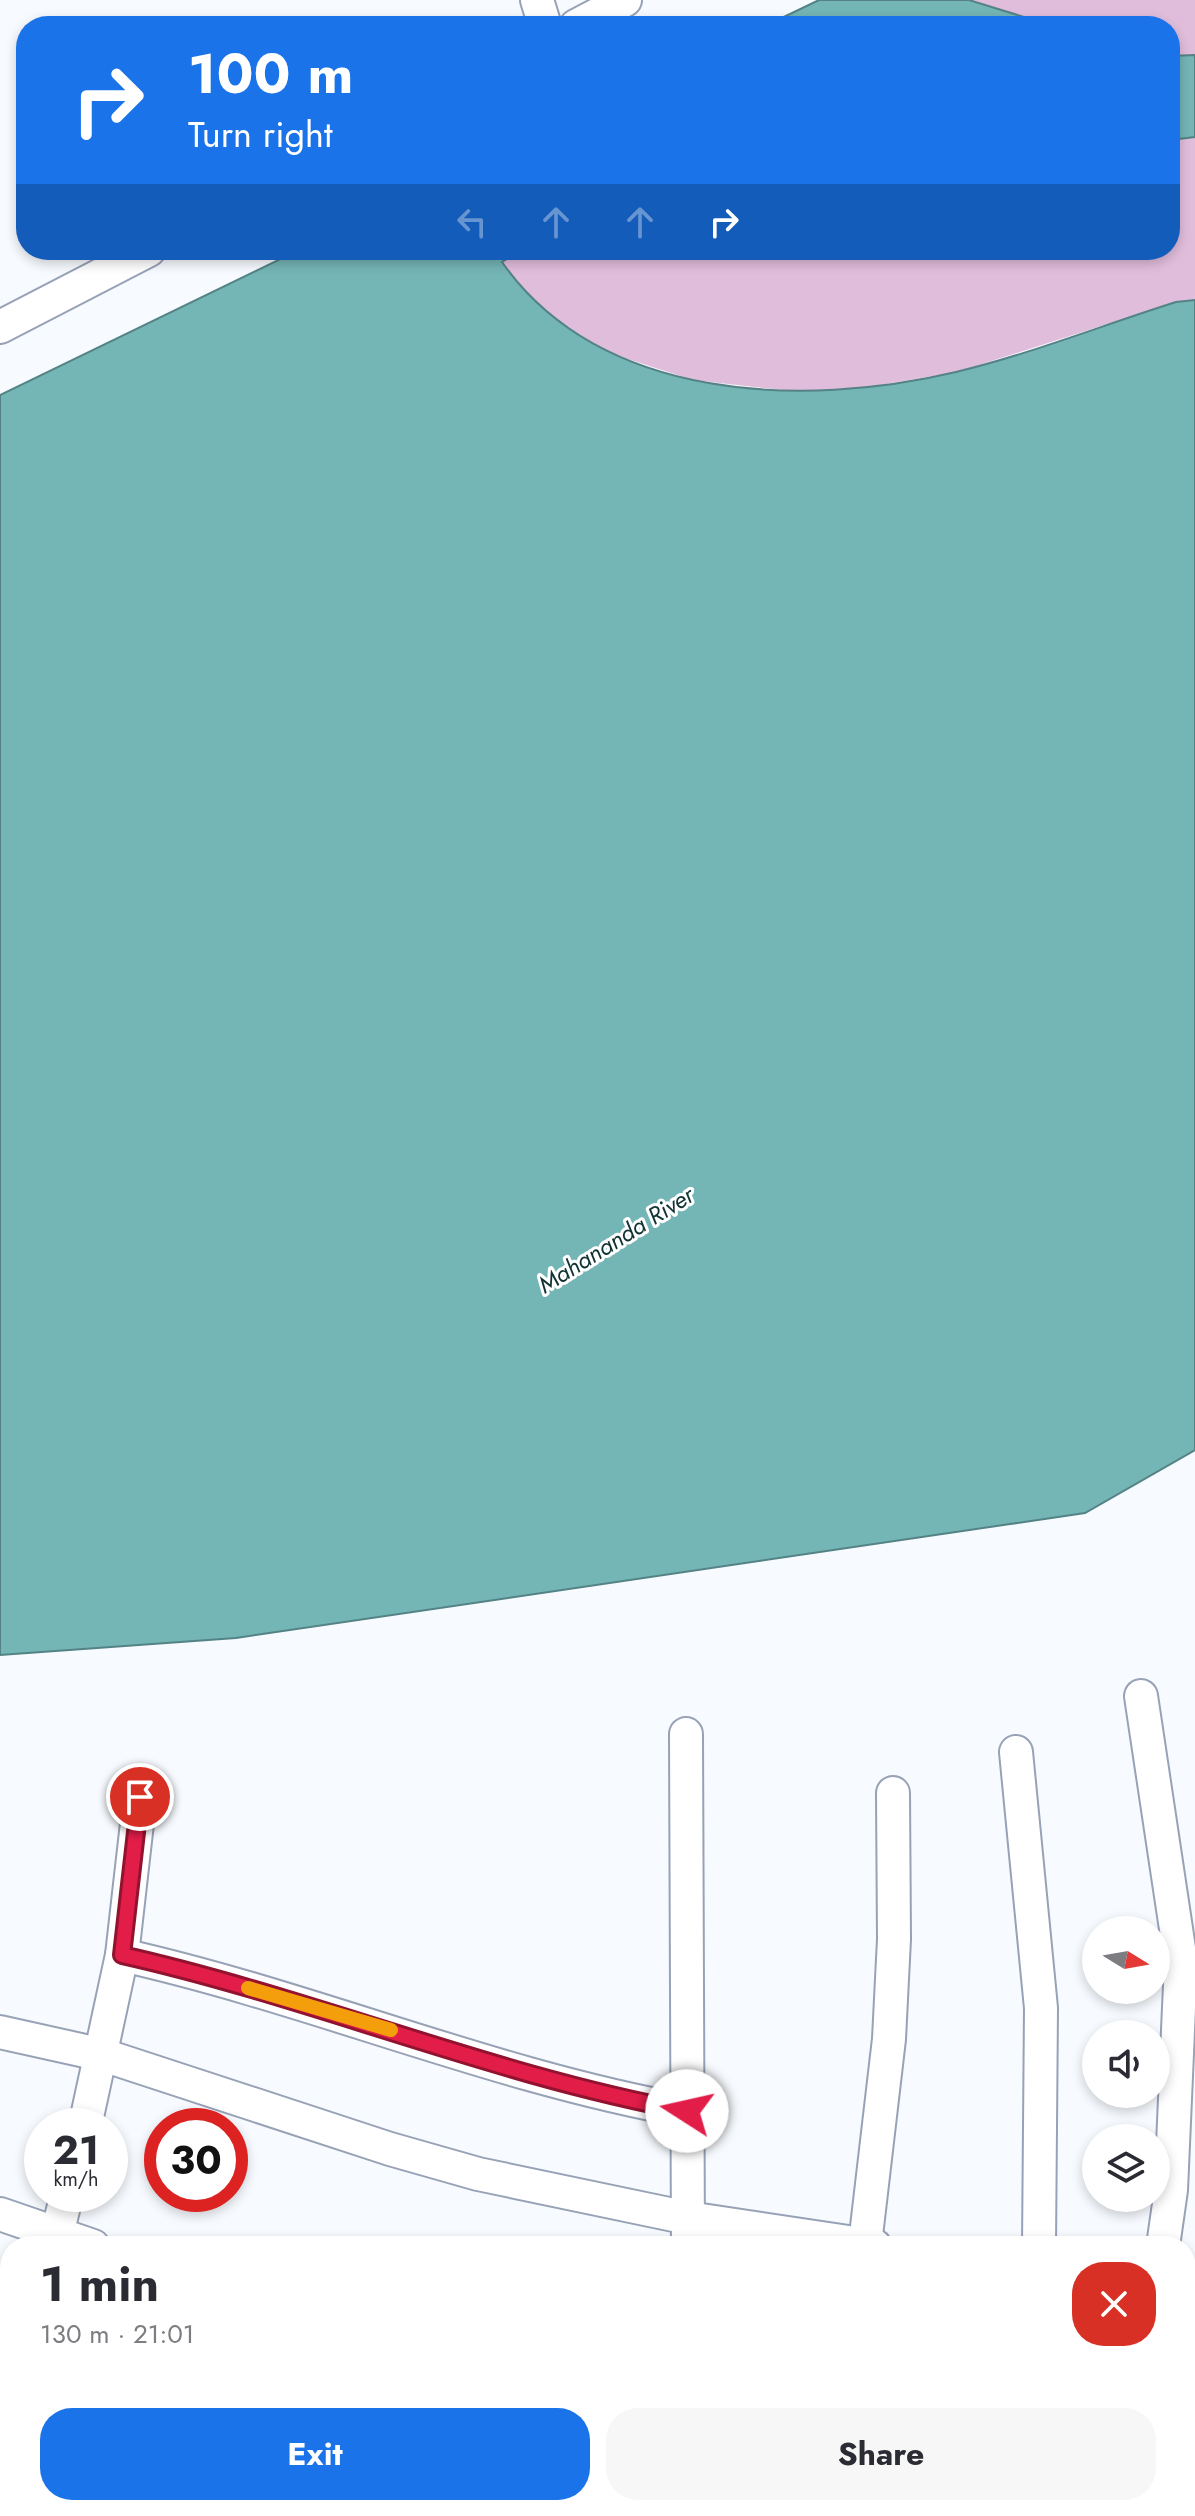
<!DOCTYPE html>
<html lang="en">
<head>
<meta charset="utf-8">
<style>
  :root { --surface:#fff; --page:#f7f7f7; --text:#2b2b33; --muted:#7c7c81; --accent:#1a73e8 }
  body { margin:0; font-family:Jost,sans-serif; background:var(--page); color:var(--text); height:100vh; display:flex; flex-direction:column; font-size:30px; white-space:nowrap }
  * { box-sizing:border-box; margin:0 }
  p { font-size:26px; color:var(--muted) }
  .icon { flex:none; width:44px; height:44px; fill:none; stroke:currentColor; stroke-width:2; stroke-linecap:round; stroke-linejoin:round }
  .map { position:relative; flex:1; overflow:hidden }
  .side { position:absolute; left:0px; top:2236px; width:1196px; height:280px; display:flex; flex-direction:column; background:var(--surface); border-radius:32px 32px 0 0; box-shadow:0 4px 12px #0003 }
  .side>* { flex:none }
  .guide { position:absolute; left:16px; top:16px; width:1164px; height:244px; border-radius:32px; box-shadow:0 4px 12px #0003; background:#1a73e8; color:#fff; overflow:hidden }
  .needle { width:52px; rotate:101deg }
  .buttons { position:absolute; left:1082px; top:1916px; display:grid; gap:16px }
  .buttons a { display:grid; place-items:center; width:88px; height:88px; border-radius:50%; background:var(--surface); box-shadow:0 4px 12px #0003; font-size:40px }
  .speed { position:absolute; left:24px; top:2108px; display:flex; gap:16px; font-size:40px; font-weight:700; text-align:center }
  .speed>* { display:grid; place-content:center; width:104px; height:104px; border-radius:50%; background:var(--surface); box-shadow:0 4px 12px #0003; line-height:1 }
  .speed small { font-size:20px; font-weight:400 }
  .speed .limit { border:12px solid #d22; background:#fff; color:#111 }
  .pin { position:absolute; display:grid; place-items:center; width:68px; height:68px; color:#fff; margin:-34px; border:4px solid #fff; border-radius:50%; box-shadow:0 2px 8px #0007 }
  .me { position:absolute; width:88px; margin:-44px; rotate:280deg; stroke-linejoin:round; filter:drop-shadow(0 0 6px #0008) }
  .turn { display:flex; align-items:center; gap:28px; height:168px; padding:0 40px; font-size:36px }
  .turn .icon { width:104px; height:104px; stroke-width:2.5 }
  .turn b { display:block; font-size:56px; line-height:68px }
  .lanes { display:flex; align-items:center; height:76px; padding:0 40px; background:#0003; justify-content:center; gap:40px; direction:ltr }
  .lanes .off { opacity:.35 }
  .round { display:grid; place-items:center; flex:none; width:84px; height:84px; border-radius:32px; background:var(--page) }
  .head { display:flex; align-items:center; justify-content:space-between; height:136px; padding:0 40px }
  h1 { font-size:48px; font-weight:700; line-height:60px }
  .button { display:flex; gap:16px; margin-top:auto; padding:16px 40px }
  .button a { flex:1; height:92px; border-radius:32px; background:var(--accent); color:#fff; font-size:32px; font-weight:700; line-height:92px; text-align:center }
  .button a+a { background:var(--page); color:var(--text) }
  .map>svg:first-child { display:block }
</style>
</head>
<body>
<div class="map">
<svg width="1195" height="2516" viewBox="0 0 1195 2516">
  <rect width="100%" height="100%" fill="#f7fafe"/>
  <g fill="#e1bddc">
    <path d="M969,0H1195V55L1170,56V26H1053Z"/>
    <path d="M1195,137V300L1176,302L957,372L850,390L792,391L693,380L609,353L538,307L502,262L522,250H1170V140Z"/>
  </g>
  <g fill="#74b5b6" stroke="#548386" stroke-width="2">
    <path d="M819,0H969L1053,26H765Z"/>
    <path d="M1195,55V137L1170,140V56Z"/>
    <path d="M299,250H522L502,262C600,402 804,408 956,372C1030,354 1103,325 1176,302L1195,300V1450L1085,1513L236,1638L0,1655V395Z"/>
  </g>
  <path fill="#91c5e0" d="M712,2506H805L804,2516H711Z"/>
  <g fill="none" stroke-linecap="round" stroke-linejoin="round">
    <defs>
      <g id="street">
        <path d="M537,0L545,26"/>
        <path d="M576,26L625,0"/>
        <path d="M0,327L149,250"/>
        <path d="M1141,1696L1181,1962L1171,2190L1163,2246"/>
        <path d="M686,1734L688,2246"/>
        <path d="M1016,1752L1041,2008L1039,2246"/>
        <path d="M122,1955C313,1998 495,2077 687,2111"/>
        <path d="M0,2032L103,2055L390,2149L478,2174L688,2218L875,2246"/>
        <path d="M85,2126L122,1955L140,1797"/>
        <path d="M0,2214L93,2246"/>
        <path d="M865,2244L889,2039L894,1939L893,1793"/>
        <path d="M54,2246L67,2194"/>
        <path d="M1186,2292L1195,2293"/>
        <path d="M0,2447L10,2412"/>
        <path d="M237,2506L269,2516"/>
        <path d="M688,2506V2516"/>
        <path d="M1039,2506V2516"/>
        <path d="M519,2516L521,2506"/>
        <path d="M1168,2516L1169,2506"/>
      </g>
    </defs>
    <use href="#street" stroke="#98a2b7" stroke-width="36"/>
    <use href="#street" stroke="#fff" stroke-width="32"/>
  </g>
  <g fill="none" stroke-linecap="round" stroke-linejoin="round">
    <defs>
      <path id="route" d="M140,1797L122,1955C313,1998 495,2076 687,2111"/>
    </defs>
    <use href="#route" stroke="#92132f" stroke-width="20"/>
    <use href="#route" stroke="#e11d48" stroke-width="14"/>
    <path stroke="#f59e0b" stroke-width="14" d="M248,1988L391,2030"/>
  </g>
  <g text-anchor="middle" stroke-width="6" stroke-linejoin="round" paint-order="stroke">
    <g font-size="24" font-style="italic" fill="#103232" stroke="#fff">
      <text transform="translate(616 1240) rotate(-32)" y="8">Mahananda River</text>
    </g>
  </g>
</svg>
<div class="buttons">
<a><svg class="needle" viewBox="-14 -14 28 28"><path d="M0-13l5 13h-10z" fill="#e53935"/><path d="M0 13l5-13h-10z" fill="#7c7c81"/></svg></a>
<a><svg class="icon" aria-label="sound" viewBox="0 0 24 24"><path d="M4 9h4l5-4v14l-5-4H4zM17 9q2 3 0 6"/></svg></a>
<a><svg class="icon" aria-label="layers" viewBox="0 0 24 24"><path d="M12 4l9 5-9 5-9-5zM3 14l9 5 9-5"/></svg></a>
</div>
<div class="speed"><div>21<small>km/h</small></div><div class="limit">30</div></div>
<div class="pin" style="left:140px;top:1797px;background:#d93025"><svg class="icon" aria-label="arrive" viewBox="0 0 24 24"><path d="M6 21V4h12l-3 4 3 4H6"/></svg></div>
<svg class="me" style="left:687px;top:2111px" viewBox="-20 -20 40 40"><circle r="19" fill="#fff"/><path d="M0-13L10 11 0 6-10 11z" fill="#e11d48"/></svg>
<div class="guide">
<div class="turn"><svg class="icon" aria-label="right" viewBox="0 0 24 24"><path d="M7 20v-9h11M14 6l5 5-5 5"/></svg><div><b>100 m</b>Turn right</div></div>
<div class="lanes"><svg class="icon off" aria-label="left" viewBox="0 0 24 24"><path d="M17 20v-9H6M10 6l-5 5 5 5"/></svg><svg class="icon off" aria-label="ahead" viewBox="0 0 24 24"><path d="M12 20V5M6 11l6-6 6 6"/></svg><svg class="icon off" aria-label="ahead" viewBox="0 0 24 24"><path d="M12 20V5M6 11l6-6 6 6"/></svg><svg class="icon" aria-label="right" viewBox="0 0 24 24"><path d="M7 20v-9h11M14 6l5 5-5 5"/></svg></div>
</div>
<section class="side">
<div class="head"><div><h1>1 min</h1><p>130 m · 21:01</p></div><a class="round" style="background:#d93025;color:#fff"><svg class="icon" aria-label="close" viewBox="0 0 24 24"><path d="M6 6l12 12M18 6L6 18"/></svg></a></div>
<div class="button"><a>Exit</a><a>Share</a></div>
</section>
</div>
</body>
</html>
